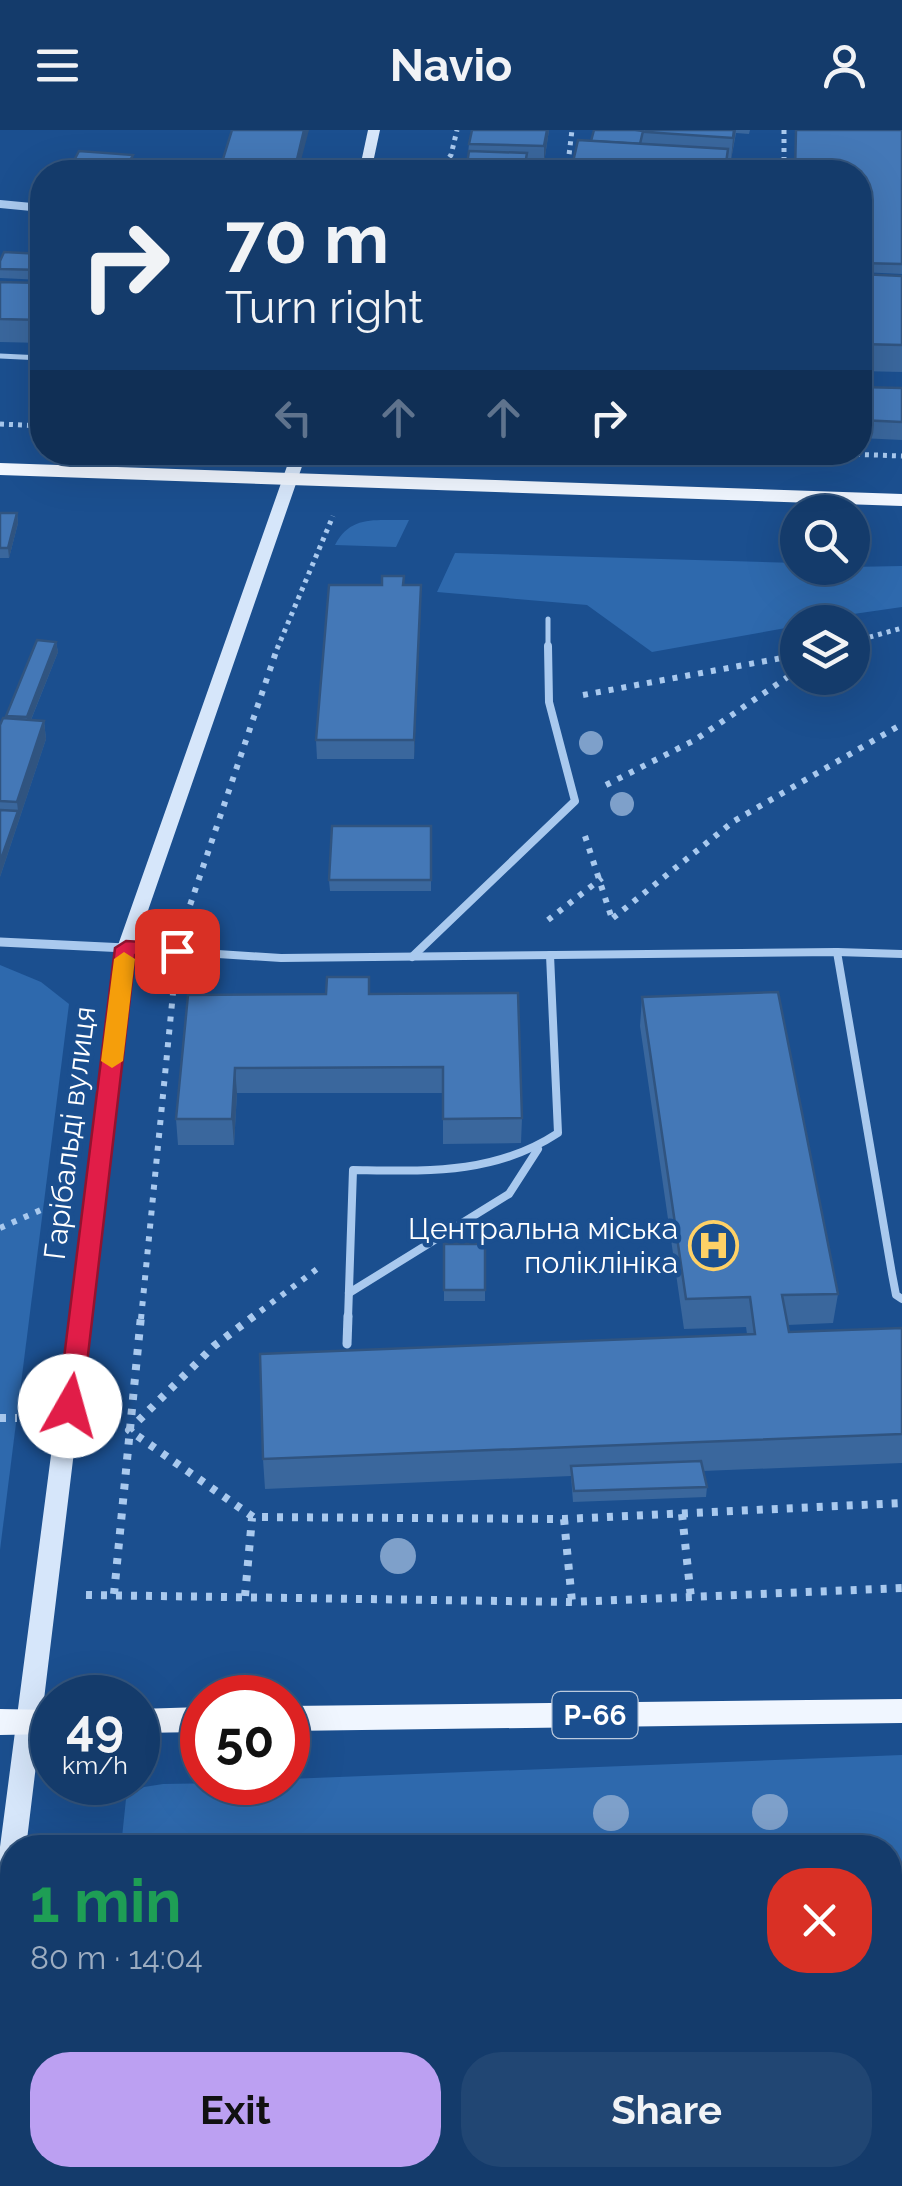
<!DOCTYPE html>
<html lang="en">
<head>
<meta charset="utf-8">
<style>
  :root { --surface:#143b6b; --page:#214673; --text:#f1f3f6; --muted:#9dadc1; --line:#33557e; --accent:#bca0f2 }
  body { margin:0; font-family:Raleway,sans-serif; background:var(--page); color:var(--text); height:100vh; display:flex; flex-direction:column; font-size:38px; white-space:nowrap }
  * { box-sizing:border-box; margin:0 }
  p { font-size:32px; color:var(--muted) }
  .icon { flex:none; width:55px; height:55px; fill:none; stroke:currentColor; stroke-width:2; stroke-linecap:round; stroke-linejoin:round }
  .map { position:relative; flex:1; overflow:hidden }
  .details { position:absolute; left:0px; top:1705px; width:902px; height:352px; display:flex; flex-direction:column; background:var(--surface); border-radius:40px 40px 0 0; box-shadow:0 10px 40px #0002,0 0 0 2px var(--line) }
  .details>* { flex:none }
  .top-card { position:absolute; left:30px; top:30px; width:842px; height:305px; border-radius:40px; box-shadow:0 10px 40px #0002,0 0 0 2px var(--line); background:#143b6b; color:var(--text); overflow:hidden }
  .buttons { position:absolute; left:780px; top:365px; display:grid; gap:20px }
  .buttons a { display:grid; place-items:center; width:90px; height:90px; border-radius:50%; background:var(--surface); box-shadow:0 10px 40px #0002,0 0 0 2px var(--line); font-size:50px }
  .speed { position:absolute; left:30px; top:1545px; display:flex; gap:20px; font-size:50px; font-weight:700; text-align:center }
  .speed>* { display:grid; place-content:center; width:130px; height:130px; border-radius:50%; background:var(--surface); box-shadow:0 10px 40px #0002,0 0 0 2px var(--line); line-height:1 }
  .speed small { font-size:25px; font-weight:400 }
  .speed .limit { border:15px solid #d22; background:#fff; color:#111 }
  .pin { position:absolute; display:grid; place-items:center; width:85px; height:85px; color:#fff; margin:-42px; border-radius:20px; box-shadow:0 5px 15px #0006 }
  .me { position:absolute; width:110px; margin:-55px; rotate:7deg; stroke-linejoin:round; filter:drop-shadow(0 0 8px #0008) }
  .turn { display:flex; align-items:center; gap:35px; height:210px; padding:0 30px; font-size:45px }
  .turn .icon { width:130px; height:130px; stroke-width:2.5 }
  .turn b { display:block; font-size:70px; line-height:85px }
  .lanes { display:flex; align-items:center; height:95px; padding:0 30px; background:#0003; justify-content:center; gap:50px; direction:ltr }
  .lanes .off { opacity:.35 }
  .round { display:grid; place-items:center; flex:none; width:105px; height:105px; border-radius:40px; background:var(--page) }
  .headline { display:flex; align-items:center; justify-content:space-between; height:170px; padding:0 30px }
  h1 { font-size:60px; font-weight:700; line-height:75px; color:#1e9e55 }
  .action { display:flex; gap:20px; margin-top:auto; padding:20px 30px }
  .action a { flex:1; height:115px; border-radius:40px; background:var(--accent); color:#111; font-size:40px; font-weight:700; line-height:115px; text-align:center }
  .action a+a { background:var(--page); color:var(--text) }
  header { display:flex; justify-content:space-between; align-items:center; height:130px; padding:0 30px; background:var(--surface); font-size:45px; font-weight:700 }
  .map>svg:first-child { display:block }
</style>
</head>
<body>
<header><svg class="icon" aria-label="menu" viewBox="0 0 24 24"><path d="M4 6h16M4 12h16M4 18h16"/></svg>Navio<svg class="icon" aria-label="person" viewBox="0 0 24 24"><circle cx="12" cy="8" r="4"/><path d="M4 21q1-7 8-7t8 7"/></svg></header>
<div class="map">
<svg width="902" height="2056" viewBox="0 0 902 2056">
  <rect width="100%" height="100%" fill="#1b4f8f"/>
  <g fill="#2e69ad">
    <path d="M409,390L396,417L335,415C351,384 377,391 409,390Z"/>
    <path d="M455,423L797,433L798,438L902,436V477L798,492L797,496L652,522L587,475L437,462Z"/>
    <path d="M0,835L41,852L69,874L0,1420Z"/>
    <path d="M902,1625V1733H890V1718L121,1717L126,1669L144,1657L163,1654L288,1652V1649Z"/>
    <path d="M98,2045H817L799,2056H98Z"/>
  </g>
  <g fill="none" stroke-linecap="round" stroke-linejoin="round">
    <g stroke="#a9c9ee" stroke-width="5" stroke-dasharray="4 5" stroke-linecap="butt">
      <path d="M784,0V42"/>
      <path d="M439,42L451,25L457,0"/>
      <path d="M567,42L572,0"/>
      <path d="M0,294L42,296"/>
      <path d="M793,322L902,326"/>
      <path d="M852,512L902,498"/>
      <path d="M277,519L333,386"/>
    </g>
    <g stroke="#a9c9ee" stroke-width="6" stroke-dasharray="5 8" stroke-linecap="butt">
      <path d="M583,565L798,525"/>
      <path d="M606,655L695,610L798,540"/>
      <path d="M585,706L612,789"/>
      <path d="M186,787L278,516"/>
      <path d="M613,788L734,691L902,594"/>
      <path d="M548,790L602,748"/>
      <path d="M0,1098L43,1079"/>
      <path d="M141,1189L174,853"/>
      <path d="M250,1189L317,1139"/>
    </g>
    <g stroke="#a9c9ee" stroke-width="8" stroke-dasharray="6 9" stroke-linecap="butt">
      <path d="M254,1186L214,1216L129,1300L253,1387L564,1389L902,1373"/>
      <path d="M0,1288H17"/>
      <path d="M682,1384L691,1468"/>
      <path d="M564,1389L572,1472"/>
      <path d="M114,1464L141,1186"/>
      <path d="M86,1465L572,1472L902,1458"/>
      <path d="M245,1466L252,1388"/>
      <path d="M890,1888L902,1887"/>
      <path d="M890,2020L902,2013"/>
      <path d="M85,2056L86,2045"/>
      <path d="M833,2056L850,2045"/>
    </g>
    <g stroke="#a9c9ee" stroke-width="5">
      <path d="M0,226L42,228"/>
      <path d="M548,489V519"/>
    </g>
    <g stroke="#a9c9ee" stroke-width="8">
      <path d="M126,818L281,828L837,822L892,1144L896,1165L902,1169"/>
      <path d="M837,822L902,824"/>
      <path d="M412,827L575,671L549,572L548,516"/>
      <path d="M349,1163L509,1064L538,1019"/>
      <path d="M348,1189L353,1040C427,1041 494,1045 558,1003L550,825"/>
    </g>
    <path stroke="#a9c9ee" stroke-width="9" d="M347,1214L348,1186"/>
    <path stroke="#a9c9ee" stroke-width="8" d="M0,74L42,78"/>
    <path stroke="#a9c9ee" stroke-width="9" d="M0,812L126,818"/>
    <g fill="#d6e6fa" fill-rule="evenodd">
      <path d="M368,0H380L371,42H359Z"/>
      <path d="M292,322H307L135,818L26,1718H12V1824L9,1831L0,1834V1717L117,818Z"/>
    </g>
    <g fill="#f0f6ff" fill-rule="evenodd">
      <path d="M0,333L902,364V376L0,345Z"/>
      <path d="M902,1569V1593L288,1601V1576Z"/>
      <path d="M202,1577V1602L138,1603V1579Z"/>
      <path d="M0,1579L52,1580V1604L0,1605Z"/>
    </g>
  </g>
  <g fill="#7ea0ca">
    <circle cx="591" cy="613" r="12"/>
    <circle cx="622" cy="674" r="12"/>
    <circle cx="398" cy="1426" r="18"/>
    <circle cx="770" cy="1682" r="18"/>
    <circle cx="611" cy="1683" r="18"/>
  </g>
  <g fill="#3a679d">
    <path d="M549,0L544,33L527,32L525,42H440L467,34L469,14Z"/>
    <path d="M594,0H750L749,4L736,3L731,30L727,29L726,42H572L573,32L591,11Z"/>
    <path d="M902,0V144L860,142V42Z"/>
    <path d="M42,124V150L0,148V131Z"/>
    <path d="M860,144L902,146V242L860,241Z"/>
    <path d="M0,152L42,153V213L0,212Z"/>
    <path d="M860,257L902,258V310L860,308Z"/>
    <path d="M0,383H17L18,393L9,428H0Z"/>
    <path d="M404,455H421L414,629H317L316,610Z"/>
    <path d="M56,512L58,522L31,590L44,591L46,609L0,747V595L7,588L6,586Z"/>
    <path d="M431,696V761H330L329,750Z"/>
    <path d="M369,864L522,988L521,1013L443,1014V963H237L234,1015H178L176,989L188,865Z"/>
    <path d="M642,867L838,1164L833,1193L787,1195L789,1202L902,1198V1333L703,1341L707,1357L706,1367L573,1372L571,1346L265,1359L263,1329L747,1204L746,1197L684,1199L640,896Z"/>
    <rect x="444" y="1114" width="41" height="57"/>
  </g>
  <g fill="#305480">
    <path d="M304,0H309L298,42H294Z"/>
    <path d="M547,0H549L544,33V16Z"/>
    <path d="M734,0H736L731,30L733,8Z"/>
    <path d="M133,25L134,34L129,42H124Z"/>
    <path d="M17,383L18,393L9,428L8,418Z"/>
    <path d="M421,455V474L414,629V610Z"/>
    <path d="M56,512L58,522L28,597L27,587Z"/>
    <path d="M44,591L46,609L0,747V732L18,681L17,672Z"/>
    <path d="M235,938L237,963L234,1015L232,989Z"/>
  </g>
  <g fill="#4478b7" stroke="#305480" stroke-width="2.5">
    <path d="M232,0H304L294,42H219Z"/>
    <path d="M472,0H547L544,16L469,14Z"/>
    <path d="M594,0H635L643,1L640,14L591,11Z"/>
    <path d="M646,0H734L733,8L645,2Z"/>
    <path d="M796,0H902V134L860,133V42H795Z"/>
    <path d="M578,10L728,19L725,41L573,32Z"/>
    <path d="M79,21L133,25L124,42H68Z"/>
    <path d="M469,21L527,23L524,41V36L467,34Z"/>
    <path d="M442,33L524,36L523,42H440Z"/>
    <path d="M4,122L42,124V140L0,139V131Z"/>
    <path d="M860,144L902,146V215L860,214Z"/>
    <path d="M0,152L42,153V190L0,189Z"/>
    <path d="M860,257L902,258V292L860,290Z"/>
    <path d="M0,383H17L8,418H0Z"/>
    <path d="M382,446H404L403,455H421L414,610H316L329,455H382Z"/>
    <path d="M37,510L56,512L27,587L6,586Z"/>
    <path d="M3,588L44,591L17,672L0,671V595Z"/>
    <path d="M0,680L18,681L0,732Z"/>
    <path d="M332,696H431V750H329Z"/>
    <path d="M327,847H369V864L518,863L522,988L443,989V937L235,938L232,989H176L188,865L326,864Z"/>
    <path d="M778,862L838,1164L782,1165L789,1202L902,1198V1304L263,1329L260,1224L755,1204L750,1167L686,1169L642,867Z"/>
    <rect x="444" y="1114" width="41" height="46"/>
    <path d="M701,1331L707,1357L574,1361L571,1336Z"/>
  </g>
  <path fill="#e11d48" stroke="#92132f" stroke-width="2.5" d="M126,811L177,814L188,821L177,828L135,825L82,1276L79,1282H61L58,1276L115,818Z"/>
  <path fill="#f59e0b" d="M124,822L135,829L123,931L112,938L101,931L114,829Z"/>
  <defs>
    <symbol id="hospital-ring" viewBox="-11 -11 22 22"><circle r="9.5" fill="#1b4f8f" stroke="#ffd166" stroke-width="1.5"/><path d="M-5-5h3v3.5h4V-5h3V5h-3V1.5h-4V5h-3Z" fill="#ffd166"/></symbol>
  </defs>
  <g fill-rule="evenodd">
    <use href="#hospital-ring" x="686" y="1088" width="55" height="55"/>
  </g>
  <g text-anchor="middle" stroke-width="9" stroke-linejoin="round" paint-order="stroke">
    <rect fill="#1b4f8f" stroke="#bbcadd" stroke-width="2.5" x="552.5" y="1562" width="85" height="46" rx="8"/>
    <g font-size="28" font-weight="bold" fill="#fff">
      <text x="595" y="1595">Р-66</text>
    </g>
    <g font-size="30" fill="#fff" stroke="#1b4f8f">
      <text transform="translate(70 1003) rotate(-83)" y="10">Гарібальді вулиця</text>
    </g>
    <g font-size="30" fill="#fff" stroke="#1b4f8f" text-anchor="end">
      <text x="678" y="1109">Центральна міська<tspan x="678" dy="34">полiклiнiка</tspan></text>
    </g>
  </g>
</svg>
<div class="buttons">
<a><svg class="icon" aria-label="search" viewBox="0 0 24 24"><circle cx="10" cy="10" r="6"/><path d="M15 15l6 6"/></svg></a>
<a><svg class="icon" aria-label="layers" viewBox="0 0 24 24"><path d="M12 4l9 5-9 5-9-5zM3 14l9 5 9-5"/></svg></a>
</div>
<div class="speed"><div>49<small>km/h</small></div><div class="limit">50</div></div>
<div class="pin" style="left:177px;top:821px;background:#d93025"><svg class="icon" aria-label="arrive" viewBox="0 0 24 24"><path d="M6 21V4h12l-3 4 3 4H6"/></svg></div>
<svg class="me" style="left:70px;top:1276px" viewBox="-20 -20 40 40"><circle r="19" fill="#fff"/><path d="M0-13L10 11 0 6-10 11z" fill="#e11d48"/></svg>
<div class="top-card">
<div class="turn"><svg class="icon" aria-label="right" viewBox="0 0 24 24"><path d="M7 20v-9h11M14 6l5 5-5 5"/></svg><div><b>70 m</b>Turn right</div></div>
<div class="lanes"><svg class="icon off" aria-label="left" viewBox="0 0 24 24"><path d="M17 20v-9H6M10 6l-5 5 5 5"/></svg><svg class="icon off" aria-label="ahead" viewBox="0 0 24 24"><path d="M12 20V5M6 11l6-6 6 6"/></svg><svg class="icon off" aria-label="ahead" viewBox="0 0 24 24"><path d="M12 20V5M6 11l6-6 6 6"/></svg><svg class="icon" aria-label="right" viewBox="0 0 24 24"><path d="M7 20v-9h11M14 6l5 5-5 5"/></svg></div>
</div>
<section class="details">
<div class="headline"><div><h1>1 min</h1><p>80 m · 14:04</p></div><a class="round" style="background:#d93025;color:#fff"><svg class="icon" aria-label="close" viewBox="0 0 24 24"><path d="M6 6l12 12M18 6L6 18"/></svg></a></div>
<div class="action"><a>Exit</a><a>Share</a></div>
</section>
</div>
</body>
</html>
